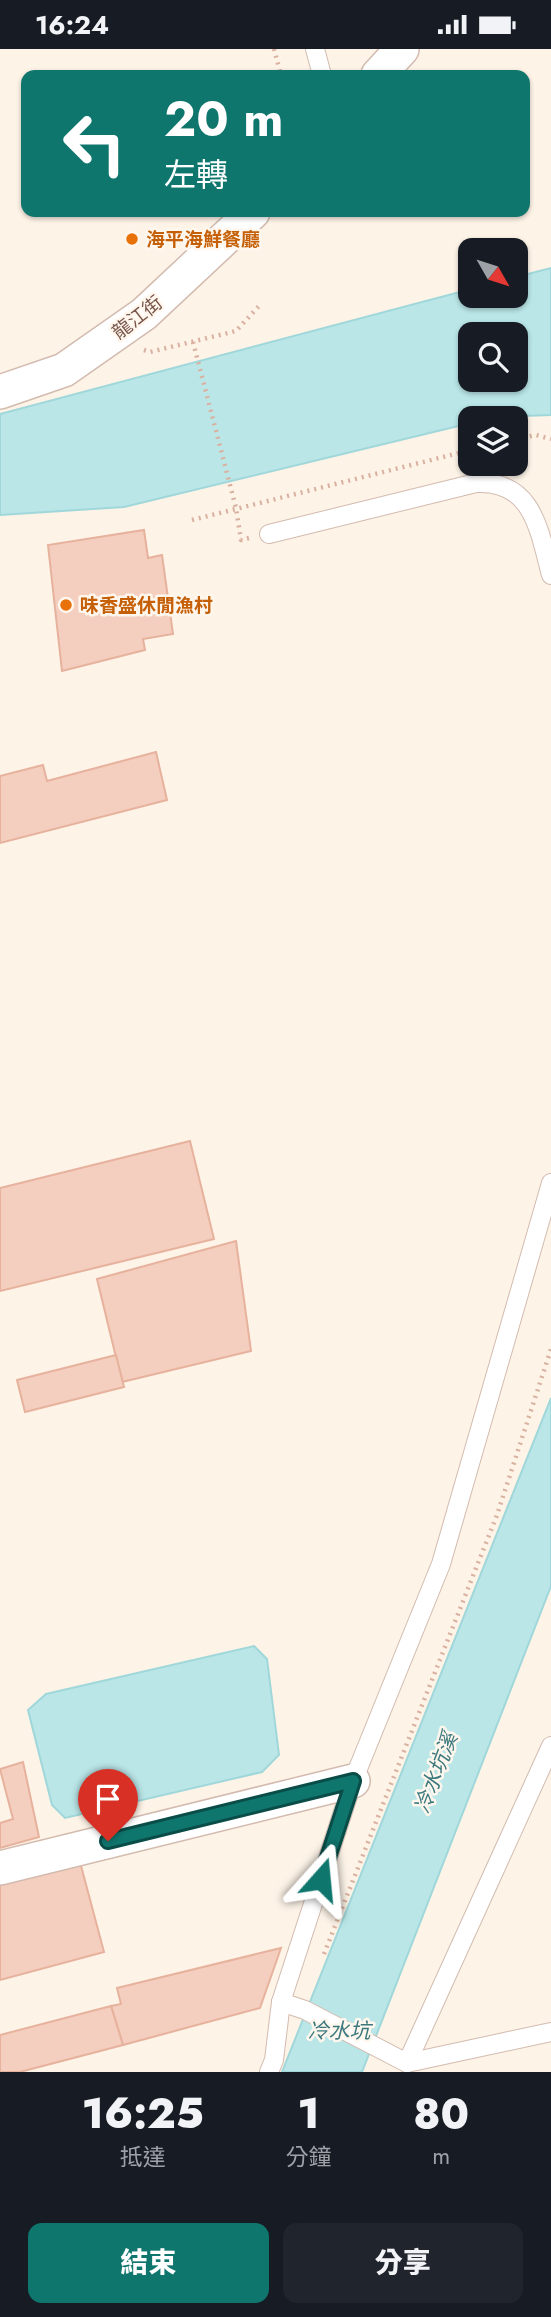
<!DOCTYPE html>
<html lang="zh-TW">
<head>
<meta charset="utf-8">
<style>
  :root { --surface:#171b24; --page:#20242c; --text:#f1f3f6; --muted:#9ea1a6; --accent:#0f766e }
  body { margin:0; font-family:Jost,"Noto Sans TC",sans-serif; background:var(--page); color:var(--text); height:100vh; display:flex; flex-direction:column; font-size:26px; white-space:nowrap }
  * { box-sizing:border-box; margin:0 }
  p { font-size:23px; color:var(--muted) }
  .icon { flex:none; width:38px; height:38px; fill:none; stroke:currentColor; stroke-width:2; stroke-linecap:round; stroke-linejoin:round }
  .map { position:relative; height:2023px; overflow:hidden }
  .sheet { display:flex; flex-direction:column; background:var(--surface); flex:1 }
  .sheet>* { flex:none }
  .hud { position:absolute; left:21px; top:21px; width:509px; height:147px; border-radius:14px; box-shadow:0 2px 5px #0004; background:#0f766e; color:#fff; overflow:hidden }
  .needle { width:46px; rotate:129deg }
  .tools { position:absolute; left:458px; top:189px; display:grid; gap:14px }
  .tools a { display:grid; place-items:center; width:70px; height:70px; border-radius:14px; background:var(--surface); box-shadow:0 2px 5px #0004; font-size:35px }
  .pin { position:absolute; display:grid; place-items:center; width:60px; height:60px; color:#fff; margin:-72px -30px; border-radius:50% 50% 50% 0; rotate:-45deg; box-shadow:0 0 7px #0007 }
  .pin .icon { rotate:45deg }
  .me { position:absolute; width:77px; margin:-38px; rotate:18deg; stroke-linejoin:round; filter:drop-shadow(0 0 5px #0008) }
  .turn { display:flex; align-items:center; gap:24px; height:147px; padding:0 28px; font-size:32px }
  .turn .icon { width:91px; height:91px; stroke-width:2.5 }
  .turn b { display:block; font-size:49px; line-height:60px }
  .eta { display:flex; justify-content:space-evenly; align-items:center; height:119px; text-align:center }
  .eta b { font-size:42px; font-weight:800; line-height:49px }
  .cta { display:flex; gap:14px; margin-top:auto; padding:14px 28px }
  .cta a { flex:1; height:80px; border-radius:14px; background:var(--accent); color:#fff; font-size:28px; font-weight:800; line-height:80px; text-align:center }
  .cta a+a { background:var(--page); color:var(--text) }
  .status { display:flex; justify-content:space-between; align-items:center; height:49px; padding:0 35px; background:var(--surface); direction:ltr }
  .status svg { height:19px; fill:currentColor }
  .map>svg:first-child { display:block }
</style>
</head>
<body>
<div class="status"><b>16:24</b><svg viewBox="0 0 49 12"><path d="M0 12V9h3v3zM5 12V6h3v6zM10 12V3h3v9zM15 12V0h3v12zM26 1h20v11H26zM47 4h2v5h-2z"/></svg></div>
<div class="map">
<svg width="551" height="2023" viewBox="0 0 551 2023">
  <rect width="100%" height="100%" fill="#fdf3e7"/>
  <g fill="#bae6e8" stroke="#a0d7da" stroke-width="2" fill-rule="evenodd">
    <path d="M551,219V366L471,369V374L124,458L0,466V365L471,240V247H516V228ZM471,285H516V331H471Z"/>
    <path d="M551,1349V1537L362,2023H282Z"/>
    <path d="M254,1597L267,1610L279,1706L262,1723L65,1769L52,1756L28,1661L46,1645Z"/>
  </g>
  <g fill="#f4cebe" stroke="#e7b29d" stroke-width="2">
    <path d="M144,481L148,509L162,506L173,585L143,590L145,601L62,622L48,496Z"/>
    <path d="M156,703L167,751L0,794V727L43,716L47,732Z"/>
    <path d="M190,1092L214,1190L0,1242V1139Z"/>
    <path d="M236,1192L251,1302L122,1333L97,1230Z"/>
    <path d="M116,1306L124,1338L25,1363L17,1331Z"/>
    <path d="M23,1713L39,1788L0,1799V1774L13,1770L0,1720Z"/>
    <path d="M80,1813L104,1903L0,1931V1834Z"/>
    <path d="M281,1899L260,1959L123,1996L111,1957L121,1955L117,1939Z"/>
    <path d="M111,1957L123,1996L20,2023H0V1986Z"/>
  </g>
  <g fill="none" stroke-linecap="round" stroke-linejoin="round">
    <defs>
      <g id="lane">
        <path d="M315,0L322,26"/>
        <path d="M269,485L476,434C533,431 539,481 551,526"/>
        <path d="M281,1953L305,1961L407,2014L551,1983"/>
        <path d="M407,2014L551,1697"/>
        <path d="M269,2023L274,2011L281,1953L353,1732L441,1515L551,1134"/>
      </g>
      <g id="street">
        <path d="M378,26L402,0"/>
        <path d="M0,343L64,321L144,265L253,163"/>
        <path d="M0,1819L353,1732"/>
      </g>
    </defs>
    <use href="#lane" stroke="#d3bbaf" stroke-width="20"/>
    <use href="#street" stroke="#d3bbaf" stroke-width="36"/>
    <g stroke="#d9b1a0" stroke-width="4.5" stroke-dasharray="2 5" stroke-linecap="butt">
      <path d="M274,0L281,26"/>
      <path d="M193,293L236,459L241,491L249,489"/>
      <path d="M144,301L150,303L236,282L259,257"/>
      <path d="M516,390L536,386L551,390"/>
      <path d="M192,471L471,401"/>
      <path d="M324,1905L497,1466L551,1300"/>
    </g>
    <use href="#lane" stroke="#fff" stroke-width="18"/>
    <use href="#street" stroke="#fff" stroke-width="33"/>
  </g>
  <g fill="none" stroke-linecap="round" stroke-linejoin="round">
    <defs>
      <path id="route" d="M108,1792L353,1732L321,1830"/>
    </defs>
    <use href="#route" stroke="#0a4d48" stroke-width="18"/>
    <use href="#route" stroke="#0f766e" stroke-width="12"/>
  </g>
  <g fill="#e8710a" stroke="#fff7ee" stroke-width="2.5">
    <circle cx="132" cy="190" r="7"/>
    <circle cx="66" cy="556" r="7"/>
  </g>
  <g text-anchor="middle" stroke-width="5" stroke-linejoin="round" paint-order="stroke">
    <g font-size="19" font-weight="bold" fill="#c56008" stroke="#fff7ee" text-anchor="start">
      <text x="146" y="197">海平海鮮餐廳</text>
      <text x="80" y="563">味香盛休閒漁村</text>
    </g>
    <g font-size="19" fill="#79564a" stroke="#fff7ee">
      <text transform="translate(137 268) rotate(-38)" y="7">龍江街</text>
    </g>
    <g font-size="21" font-style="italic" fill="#3c797e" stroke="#fff7ee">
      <text transform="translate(436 1724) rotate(-69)" y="7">冷水坑溪</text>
      <text x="339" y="1989">冷水坑</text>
    </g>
  </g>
</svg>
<div class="tools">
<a><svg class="needle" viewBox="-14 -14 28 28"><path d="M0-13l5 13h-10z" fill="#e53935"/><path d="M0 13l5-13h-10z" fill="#9ea1a6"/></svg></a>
<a><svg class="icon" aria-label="search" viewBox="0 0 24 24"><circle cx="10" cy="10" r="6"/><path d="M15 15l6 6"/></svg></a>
<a><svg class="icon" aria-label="layers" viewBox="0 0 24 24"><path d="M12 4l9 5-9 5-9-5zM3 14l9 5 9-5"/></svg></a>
</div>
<div class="pin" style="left:108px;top:1792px;background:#d93025"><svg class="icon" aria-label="arrive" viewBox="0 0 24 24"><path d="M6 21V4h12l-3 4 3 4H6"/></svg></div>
<svg class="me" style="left:321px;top:1830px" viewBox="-20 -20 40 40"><path d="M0-17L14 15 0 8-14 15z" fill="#0f766e" stroke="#fff" stroke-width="4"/></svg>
<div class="hud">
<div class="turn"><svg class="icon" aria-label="left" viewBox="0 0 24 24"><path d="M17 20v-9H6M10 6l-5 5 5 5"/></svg><div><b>20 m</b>左轉</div></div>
</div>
</div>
<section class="sheet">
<div class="eta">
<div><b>16:25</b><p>抵達</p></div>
<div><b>1</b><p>分鐘</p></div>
<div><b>80</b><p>m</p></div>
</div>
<div class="cta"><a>結束</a><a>分享</a></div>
</section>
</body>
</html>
